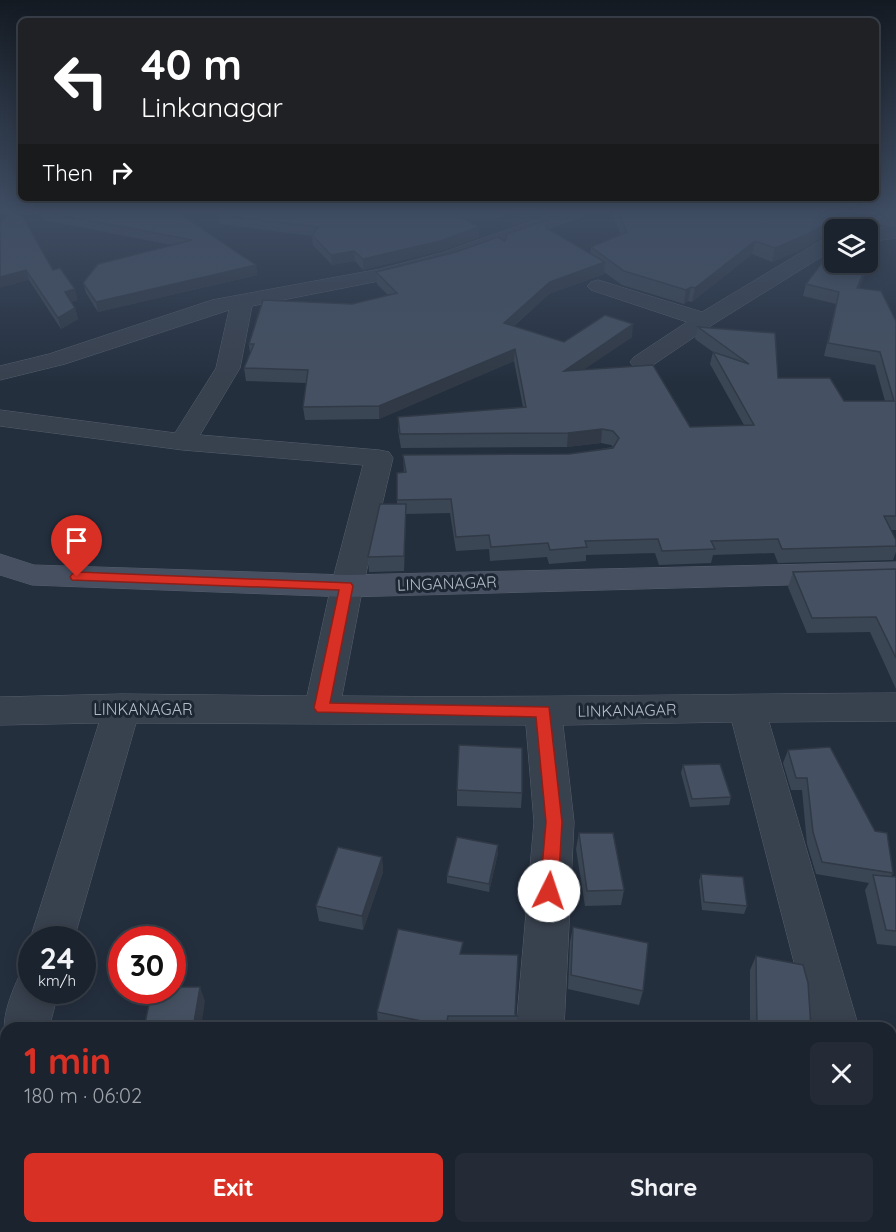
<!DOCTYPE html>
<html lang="en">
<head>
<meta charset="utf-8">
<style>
  :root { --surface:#1b232e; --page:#242b36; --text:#f1f3f6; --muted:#a0a4aa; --line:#39404a; --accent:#d93025 }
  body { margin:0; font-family:Quicksand,sans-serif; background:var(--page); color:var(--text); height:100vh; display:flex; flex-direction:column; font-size:22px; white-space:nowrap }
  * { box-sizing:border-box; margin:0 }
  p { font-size:20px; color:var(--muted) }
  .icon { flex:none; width:33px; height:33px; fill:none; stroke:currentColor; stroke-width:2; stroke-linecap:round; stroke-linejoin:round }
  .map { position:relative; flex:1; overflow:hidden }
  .panel { position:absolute; left:0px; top:1022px; width:897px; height:212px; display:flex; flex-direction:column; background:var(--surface); border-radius:18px 18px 0 0; box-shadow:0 3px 15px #0003,0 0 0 2px var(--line) }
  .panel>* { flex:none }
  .banner { position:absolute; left:18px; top:18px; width:861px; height:183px; border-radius:9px; box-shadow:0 3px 15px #0003,0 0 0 2px var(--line); background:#202124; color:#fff; overflow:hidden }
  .tools { position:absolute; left:824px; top:219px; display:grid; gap:12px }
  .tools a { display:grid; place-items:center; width:54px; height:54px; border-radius:9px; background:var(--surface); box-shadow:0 3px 15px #0003,0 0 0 2px var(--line); font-size:30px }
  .speed { position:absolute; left:18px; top:926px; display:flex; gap:12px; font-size:30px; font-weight:700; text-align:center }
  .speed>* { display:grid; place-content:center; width:78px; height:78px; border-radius:50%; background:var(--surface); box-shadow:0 3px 15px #0003,0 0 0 2px var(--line); line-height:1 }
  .speed small { font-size:15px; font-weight:400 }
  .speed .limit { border:9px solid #d22; background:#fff; color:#111 }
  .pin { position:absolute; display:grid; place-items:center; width:51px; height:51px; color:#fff; margin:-62px -26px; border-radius:50% 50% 50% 0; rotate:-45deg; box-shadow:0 0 6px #0007 }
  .pin .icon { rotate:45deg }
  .me { position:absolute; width:66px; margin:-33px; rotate:4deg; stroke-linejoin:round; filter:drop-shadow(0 0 4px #0008) }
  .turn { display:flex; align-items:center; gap:21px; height:126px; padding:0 24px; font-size:27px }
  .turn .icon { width:78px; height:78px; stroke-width:2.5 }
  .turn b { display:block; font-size:42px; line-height:51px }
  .then { display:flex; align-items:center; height:57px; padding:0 24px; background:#0003; gap:12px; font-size:22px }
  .round { display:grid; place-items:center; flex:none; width:63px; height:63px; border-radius:9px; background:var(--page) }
  .head { display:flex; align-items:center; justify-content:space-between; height:102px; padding:0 24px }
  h1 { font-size:36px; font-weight:700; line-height:45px; color:var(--accent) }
  .action { display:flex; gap:12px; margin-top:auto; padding:12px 24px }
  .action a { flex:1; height:69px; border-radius:9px; background:var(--accent); color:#fff; font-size:24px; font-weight:700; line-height:69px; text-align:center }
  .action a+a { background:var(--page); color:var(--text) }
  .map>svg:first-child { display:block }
</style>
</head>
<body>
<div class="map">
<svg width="896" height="1232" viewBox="0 0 896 1232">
  <rect width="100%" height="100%" fill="#242f3e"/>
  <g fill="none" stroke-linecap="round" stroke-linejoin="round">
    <defs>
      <g id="street">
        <path d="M558,212H585L583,216L455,261L389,279L252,306L240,368L200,435L379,450L389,452L393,458L363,586L342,696C527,698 712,694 896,693V721L769,722L859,1028H811L732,722L563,725L574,822L564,1028H516L534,822L526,725L136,723L74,939H32V943L30,939L99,723L0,725V697L122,694L307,696L331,586L363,465L183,450L0,426V410L175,433L216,368L229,310L65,364L0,380V366L49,354L212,300L380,269L441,253Z"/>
        <path d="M896,226V238L867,242V230Z"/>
        <path d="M834,235V249L712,325L650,367L642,369L634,367L630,362L634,357L687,322L591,290L587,286L591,282L598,280L702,312L827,237Z"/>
        <path d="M32,969V990H59L49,1028H6V1040C0,1020 11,994 20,974Z"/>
        <path d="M6,1066V1124L3,1125L0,1124V1068Z"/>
        <path d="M742,1227H796L797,1232H741Z"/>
      </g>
      <g id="secondary">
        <path d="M383,212H506L504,216L497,218H392L385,216Z"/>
        <path d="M839,212H877L896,215V227L841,216Z"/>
        <path d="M0,554L34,565L347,575L896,562V582L347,597L32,585L0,575Z"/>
      </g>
    </defs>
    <use href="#street" stroke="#565f6c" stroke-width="1"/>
    <use href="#secondary" stroke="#565f6c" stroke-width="1"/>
    <use href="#street" fill="#38414e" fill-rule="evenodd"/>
    <use href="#secondary" fill="#465061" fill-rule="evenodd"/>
  </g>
  <g fill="#3b4654">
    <path d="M40,212H177L256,265L257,275L98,312L86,293L83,283L172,245L43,220Z"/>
    <path d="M613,212H867L863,223L848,230H834V235H826L805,248L772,262L752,254L692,302L688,301L684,304L622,285L604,272V274L549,294L514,326L564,342L632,337L584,369L690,427L744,425L710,364L713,352L695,339L698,327L778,378L844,401H885L875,365L824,356L836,304L803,296L806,284L876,245L873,256L859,288L896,321V530H891L896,540V552L893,560L778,563L774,553L713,555L711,563L659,565L655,553L586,555V561L549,564L547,557L490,561L489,549L456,551L450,513L406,514L404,571L369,572L368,557L397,504V473H404L403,455L569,454L613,447L611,445L601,443L567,447L401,448L398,430V417L523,407L514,361L379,419L305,420L303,407L307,383L246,381L244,368L250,354L249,344L352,304L388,295L377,284L376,272L505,241L548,220L547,229L590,254L591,247L621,235L613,216Z"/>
    <path d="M219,215L479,227V237L440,251L363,270L355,261L332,265L313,245L312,236L220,224Z"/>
    <path d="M0,224L53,270L78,300L71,302L75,308L78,319L61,329L29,280Z"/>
    <path d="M896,569V689L870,632L807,633L788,587L793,572Z"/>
    <path d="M788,750L893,873L891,877H896V946L877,944L865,890L869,883L816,874L807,844L802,790H791L783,763Z"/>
    <path d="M683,765L731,797L729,805L690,807L681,773Z"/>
    <path d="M457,790L522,793L521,808L457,806Z"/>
    <path d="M579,833L624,890L621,905L585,906L576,849Z"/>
    <path d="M498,853L489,892L447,883V876Z"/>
    <path d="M382,857L383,872L363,930L319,921L316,906Z"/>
    <path d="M701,874L747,906L744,914L702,910L699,881Z"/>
    <path d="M573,927L643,991L639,1005L568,989L570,942Z"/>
    <path d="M463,954L517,1016L516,1028H386L378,1026L377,1012Z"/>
    <path d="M756,956L811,1028H750V970Z"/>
    <rect x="891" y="1101" width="5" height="110"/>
    <path d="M0,1109L6,1110V1189H0Z"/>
  </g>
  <g fill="#303945">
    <path d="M517,212H551L512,226V214Z"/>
    <path d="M862,212H867L863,223L848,230H837L839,221Z"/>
    <path d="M829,222L826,235L805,248L772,262L775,248Z"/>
    <path d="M479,227V237L440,251L363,270V259Z"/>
    <path d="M755,241L752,254L692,302L695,288Z"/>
    <path d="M876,245L873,256L854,300L857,288Z"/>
    <path d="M354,251L355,261L332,265L331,255Z"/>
    <path d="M605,262L604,274L549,294L503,335L504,323L550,282Z"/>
    <path d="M256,265L257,275L98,312L96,302Z"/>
    <path d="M26,270L29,280L0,288V277Z"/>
    <path d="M691,287L688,301L684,304L686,290Z"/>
    <path d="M75,289L78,300L68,302L65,292Z"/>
    <path d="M75,308L78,319L61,329L58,318Z"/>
    <path d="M633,324L632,337L563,384L564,371Z"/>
    <path d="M515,349L514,361L379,419V406Z"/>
    <path d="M602,429L601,443L567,447L568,433Z"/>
    <path d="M406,504V519L404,571V556Z"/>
    <path d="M498,845V853L489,892V884Z"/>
    <path d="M382,857L383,872L363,930L362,916Z"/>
    <path d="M200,987L205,1001L201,1028H193Z"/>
    <path d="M6,1137V1188L0,1182V1152Z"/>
    <path d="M187,1227H196L195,1232H186Z"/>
  </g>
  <g fill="#455162" stroke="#303945" stroke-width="1.5">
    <path d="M9,212H20L53,270L60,268L75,289L65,292L75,308L58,318L26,270L0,277V224Z"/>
    <path d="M44,212H177L256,265L96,302L83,283L98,264L192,240Z"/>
    <path d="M222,212H451L479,227L440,241L363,259L354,251L331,255L312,235L318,227L219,215Z"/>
    <path d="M618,212H862L839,221L829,222L808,234L775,248L755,241L695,288L691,287L686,290L624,271L591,247L627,232Z"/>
    <path d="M548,220L546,228L605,262L550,282L504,323L564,342L605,315L633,324L564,371L653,365L690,427L754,425L713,352L749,364L698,327L775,333L778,378H830L844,401H894L880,352L828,343L839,292L806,284L834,247V262H867V243L876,245L857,288L881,291L896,321V516H884L896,540V546L782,549L778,539L711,541L715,549L662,551L658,539L585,541L587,547L550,550L548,543L491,547L489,535L456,537L451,499L397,500V473L406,472L403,455L569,454L613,448L619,438L613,431L602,429L568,433L400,434L398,417L526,407L515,349L379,406L303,407L308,370L244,368L254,344H249L263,300L352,304L397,293L376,272L456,252L498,237L505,241L507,234Z"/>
    <path d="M380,504H406L404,556L368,557Z"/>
    <path d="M896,569V658L876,617L812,618L793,572Z"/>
    <path d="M459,745L522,748V793L457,790Z"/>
    <path d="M830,747L875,831L887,833L893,873L822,862L813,832L807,778H796L788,750Z"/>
    <path d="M720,764L731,797L692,799L683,765Z"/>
    <path d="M579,833H613L624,890L587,891Z"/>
    <path d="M457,837L498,845L489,884L447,876Z"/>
    <path d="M338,847L382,857L362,916L316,906Z"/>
    <path d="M701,874L743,877L747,906L704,902Z"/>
    <path d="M873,875L896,877V931L886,930Z"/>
    <path d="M573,927L648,943L643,991L571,975Z"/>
    <path d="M398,929L463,942L460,954L518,955L515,1014L517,1016H448L446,1026L377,1012Z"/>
    <path d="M756,956L803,965L808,983L811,1028H757Z"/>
    <path d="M172,987H200L193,1028H144L152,990H172Z"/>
    <rect x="891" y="1101" width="5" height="98"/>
    <path d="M0,1109L6,1110V1137L0,1152Z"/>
    <path d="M115,1227H187L186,1232L176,1231V1232H113Z"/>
    <path d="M410,1227H440V1232L409,1231Z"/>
  </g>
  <linearGradient id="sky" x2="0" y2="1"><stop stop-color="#141a22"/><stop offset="0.55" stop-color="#3f4d63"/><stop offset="1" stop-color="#3f4d63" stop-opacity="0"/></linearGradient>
  <rect width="896" height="384" fill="url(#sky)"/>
  <path fill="#d93025" stroke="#8d1f18" stroke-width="1.5" d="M77,572L351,583L353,586L330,703L549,707L562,822L558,891L556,896L549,899L543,896L540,891L546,822L536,717L317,712L314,708L339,590L72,580L70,577L72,574Z"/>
  <g text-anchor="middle" stroke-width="6" stroke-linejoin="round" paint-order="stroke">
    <g font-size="16" fill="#b4bcc9" stroke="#1d2633">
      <text transform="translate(447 583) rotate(-2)" y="6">LINGANAGAR</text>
      <text x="143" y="715">LINKANAGAR</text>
      <text transform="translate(627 710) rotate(-1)" y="6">LINKANAGAR</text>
    </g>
  </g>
</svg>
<div class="tools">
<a><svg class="icon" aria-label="layers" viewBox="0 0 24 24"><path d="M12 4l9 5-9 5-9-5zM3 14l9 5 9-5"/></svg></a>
</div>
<div class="speed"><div>24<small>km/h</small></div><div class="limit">30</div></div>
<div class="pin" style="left:77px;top:577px;background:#d93025"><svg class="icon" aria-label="arrive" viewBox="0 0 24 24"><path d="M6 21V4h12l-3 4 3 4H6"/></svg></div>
<svg class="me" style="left:549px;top:891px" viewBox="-20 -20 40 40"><circle r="19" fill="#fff"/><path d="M0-13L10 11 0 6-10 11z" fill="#d93025"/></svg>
<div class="banner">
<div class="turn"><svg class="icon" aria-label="left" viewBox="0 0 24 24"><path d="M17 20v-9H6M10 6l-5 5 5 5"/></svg><div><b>40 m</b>Linkanagar</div></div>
<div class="then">Then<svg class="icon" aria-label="right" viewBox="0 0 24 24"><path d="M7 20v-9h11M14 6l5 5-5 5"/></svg></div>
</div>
<section class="panel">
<div class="head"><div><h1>1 min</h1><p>180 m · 06:02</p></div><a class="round"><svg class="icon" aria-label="close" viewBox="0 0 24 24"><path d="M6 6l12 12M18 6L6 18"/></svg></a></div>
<div class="action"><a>Exit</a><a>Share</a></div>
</section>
</div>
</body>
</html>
